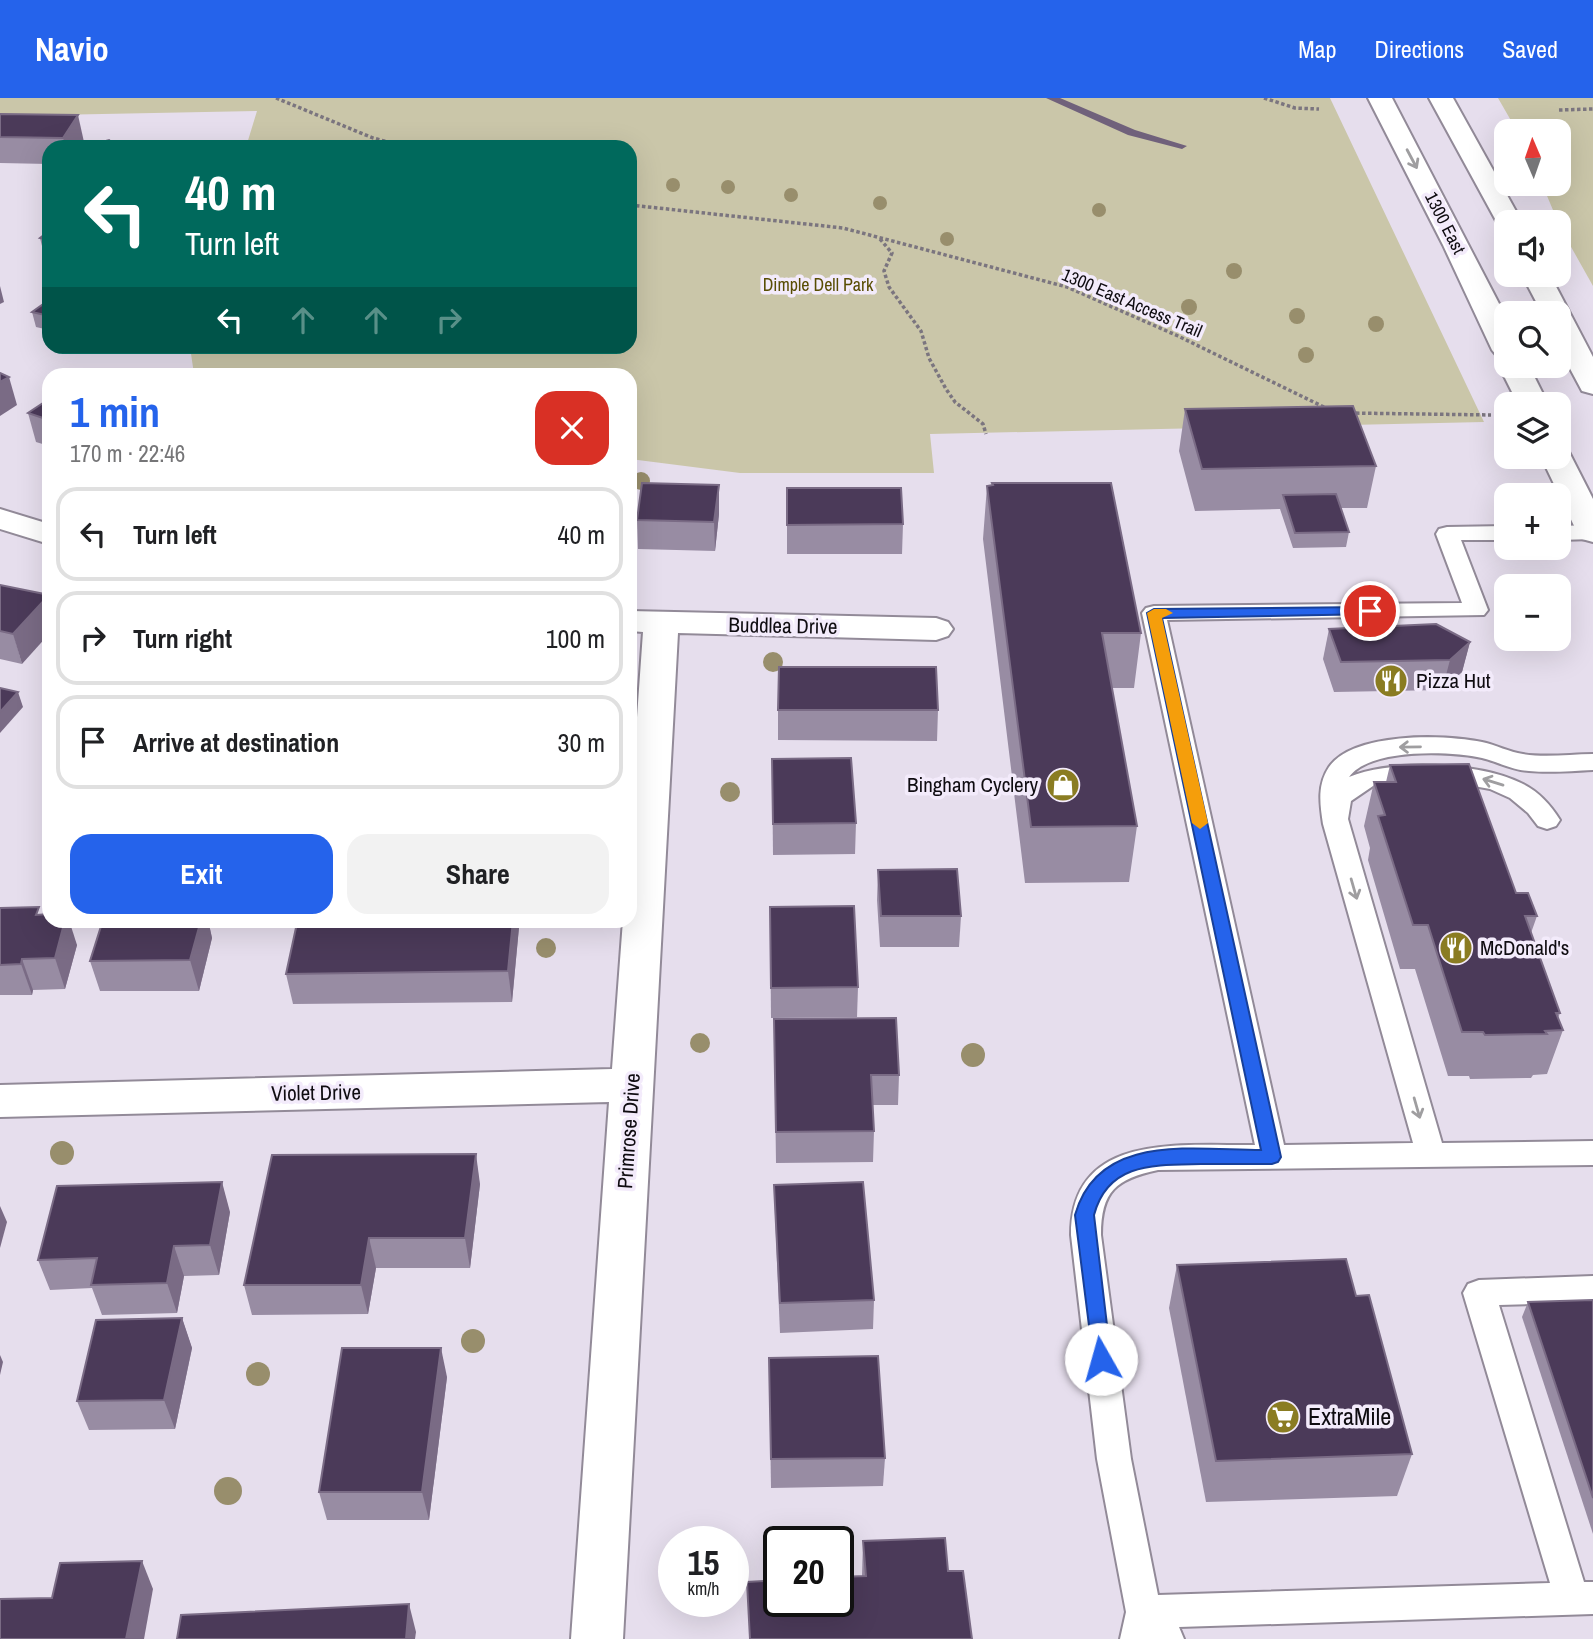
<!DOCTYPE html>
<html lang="en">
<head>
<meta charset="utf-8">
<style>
  :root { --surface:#fff; --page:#f2f2f2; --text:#202124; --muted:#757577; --line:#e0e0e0; --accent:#2563eb }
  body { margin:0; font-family:"Archivo Narrow",sans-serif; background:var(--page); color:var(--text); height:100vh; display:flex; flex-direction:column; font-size:26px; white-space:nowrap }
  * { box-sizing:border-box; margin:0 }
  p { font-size:23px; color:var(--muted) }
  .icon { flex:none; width:38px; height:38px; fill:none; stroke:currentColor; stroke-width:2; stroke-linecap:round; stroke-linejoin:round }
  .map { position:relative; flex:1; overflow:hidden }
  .sheet { position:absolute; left:42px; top:270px; width:595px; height:560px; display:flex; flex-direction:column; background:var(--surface); border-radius:21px; box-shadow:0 7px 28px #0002 }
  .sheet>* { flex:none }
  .top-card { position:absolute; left:42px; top:42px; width:595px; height:214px; border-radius:21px; box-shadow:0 7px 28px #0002; background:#00695c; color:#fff; overflow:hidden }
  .needle { width:46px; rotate:358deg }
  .controls { position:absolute; left:1494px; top:21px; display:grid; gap:14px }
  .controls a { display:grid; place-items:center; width:77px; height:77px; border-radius:14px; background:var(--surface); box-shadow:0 7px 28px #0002; font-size:35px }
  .speed { position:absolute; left:658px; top:1428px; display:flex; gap:14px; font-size:35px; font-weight:700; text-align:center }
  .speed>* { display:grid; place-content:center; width:91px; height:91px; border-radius:50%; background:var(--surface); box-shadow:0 7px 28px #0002; line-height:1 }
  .speed small { font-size:18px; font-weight:400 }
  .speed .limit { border:4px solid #111; border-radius:10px; background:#fff; color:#111 }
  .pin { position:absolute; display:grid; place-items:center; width:60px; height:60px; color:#fff; margin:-30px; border:4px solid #fff; border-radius:50%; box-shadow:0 2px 7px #0007 }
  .me { position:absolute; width:77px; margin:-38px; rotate:353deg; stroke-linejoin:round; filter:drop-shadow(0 0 5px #0008) }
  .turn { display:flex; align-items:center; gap:24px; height:147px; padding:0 28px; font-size:32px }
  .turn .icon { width:91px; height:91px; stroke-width:2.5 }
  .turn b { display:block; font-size:49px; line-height:60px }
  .lanes { display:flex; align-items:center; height:66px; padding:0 28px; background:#0003; justify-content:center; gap:35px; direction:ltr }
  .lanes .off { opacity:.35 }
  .round { display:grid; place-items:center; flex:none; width:74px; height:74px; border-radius:21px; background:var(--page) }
  .head { display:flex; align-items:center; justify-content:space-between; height:119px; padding:0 28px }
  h1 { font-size:42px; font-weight:700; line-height:52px; color:var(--accent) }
  .action { display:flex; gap:14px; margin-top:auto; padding:14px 28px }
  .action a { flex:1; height:80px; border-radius:21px; background:var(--accent); color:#fff; font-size:28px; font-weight:700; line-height:80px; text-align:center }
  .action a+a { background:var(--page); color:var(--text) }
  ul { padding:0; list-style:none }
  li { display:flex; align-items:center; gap:21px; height:94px; margin:0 14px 10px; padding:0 14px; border:4px solid var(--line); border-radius:21px }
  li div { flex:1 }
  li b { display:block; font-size:26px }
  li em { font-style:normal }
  header { display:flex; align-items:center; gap:42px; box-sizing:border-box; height:98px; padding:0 35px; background:var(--accent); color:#fff }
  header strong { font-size:33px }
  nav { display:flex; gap:38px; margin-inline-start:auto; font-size:24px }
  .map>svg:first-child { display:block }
</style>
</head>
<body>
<header>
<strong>Navio</strong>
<nav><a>Map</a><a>Directions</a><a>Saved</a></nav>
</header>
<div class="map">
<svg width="1593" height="1541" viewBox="0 0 1593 1541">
  <rect width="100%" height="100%" fill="#e6deed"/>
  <g fill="#cac6a9">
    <path d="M0,0H1330L1484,324L930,336L934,375H740L630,361V276H194L190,249L630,248V49H246L257,13L0,18Z"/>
    <path d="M1498,0H1593V188L1561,131L1542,86H1559V33H1517Z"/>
  </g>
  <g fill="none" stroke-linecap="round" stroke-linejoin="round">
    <path fill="#70617b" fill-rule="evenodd" d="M1046,0H1060L1135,32L1187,48L1182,51L1128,37Z"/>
    <defs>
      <g id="lane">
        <path d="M1593,427V441L1559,442V428Z"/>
        <path d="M1507,428V442H1461L1488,512L1484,517L1167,522L1284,1047L1413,1045L1323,726C1320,706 1317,687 1329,669C1353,634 1444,636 1482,644C1496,647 1509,654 1523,656C1546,660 1570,656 1593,656V672C1572,673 1550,675 1529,673C1512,672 1498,664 1482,660C1450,653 1370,650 1349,679C1392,661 1479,664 1521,685C1538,693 1550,706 1560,722L1556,728L1547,731L1538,728L1528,715L1510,700L1490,691L1468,687L1408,685L1373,688L1351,703L1348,721L1442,1045L1593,1043V1067L1158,1072C1116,1081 1101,1093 1101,1137L1131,1361L1158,1497L1550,1485L1463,1195L1468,1186L1479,1182L1593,1178V1204L1499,1207L1584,1484H1593V1516L1179,1529L1184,1541H1120L1126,1514L1097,1361L1071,1137C1071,1033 1181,1048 1255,1047L1142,515L1146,510L1154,508L1462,505L1436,436L1439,431L1447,429Z"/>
      </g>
      <g id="street">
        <path d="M0,411L49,426V446L0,431Z"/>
        <path d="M630,513L936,520L948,524L953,531L948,538L936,542L678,535L623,1541H571L609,1004L0,1019V987L612,971L623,822H630V719L643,534L630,533Z"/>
      </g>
      <g id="primary">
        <path d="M1368,0H1392L1507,221V261L1497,258L1492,252L1443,147Z"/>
        <path d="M1429,0H1453L1522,124H1507V131L1500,130Z"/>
        <path d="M1522,177H1550L1593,259V296L1582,293L1559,250V215H1542Z"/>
        <path d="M1507,261V268H1529L1548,306H1518L1499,268Z"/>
        <path d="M1559,350L1568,352L1593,401V444L1582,441L1577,434L1541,359H1559Z"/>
      </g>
    </defs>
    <use href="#lane" stroke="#928a98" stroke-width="4"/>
    <use href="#street" stroke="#928a98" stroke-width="4"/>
    <use href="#primary" stroke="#928a98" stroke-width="4"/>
    <g stroke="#7b757f" stroke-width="3.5" stroke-dasharray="3.5 2.5" stroke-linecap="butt">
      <path d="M276,0L373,40L407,49"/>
      <path d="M1264,0L1295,10L1319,11"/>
      <path d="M1559,12L1593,11"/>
      <path d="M630,107L843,130L1067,189L1178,238L1328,311"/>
      <path d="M880,141L892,155L884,173L889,189L921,233L929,260L946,291L955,304L983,326L986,336"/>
      <path d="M1350,315L1491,317"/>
    </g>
    <use href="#lane" fill="#fff" fill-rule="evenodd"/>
    <use href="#street" fill="#fff" fill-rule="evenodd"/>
    <use href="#primary" fill="#fff" fill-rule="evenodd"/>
  </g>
  <g fill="#988e6c">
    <circle cx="673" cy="87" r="7"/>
    <circle cx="728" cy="89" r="7"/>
    <circle cx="791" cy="97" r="7"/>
    <circle cx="880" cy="105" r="7"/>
    <circle cx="1099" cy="112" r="7"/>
    <circle cx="947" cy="141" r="7"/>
    <circle cx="1234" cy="173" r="8"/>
    <circle cx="1189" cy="209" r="8"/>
    <circle cx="1297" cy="218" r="8"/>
    <circle cx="1376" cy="226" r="8"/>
    <circle cx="1306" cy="257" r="8"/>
    <circle cx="641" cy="383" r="9"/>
    <circle cx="773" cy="564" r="10"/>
    <circle cx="730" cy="694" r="10"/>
    <circle cx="546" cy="850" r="10"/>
    <circle cx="700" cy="945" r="10"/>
    <circle cx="973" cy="957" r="12"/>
    <circle cx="62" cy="1055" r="12"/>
    <circle cx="473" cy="1243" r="12"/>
    <circle cx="258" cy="1276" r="12"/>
    <circle cx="228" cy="1393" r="14"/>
  </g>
  <g fill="#988ca3">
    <path d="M0,16L84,44L81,49H49V66L0,65Z"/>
    <path d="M49,133V168H47L40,140Z"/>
    <path d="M49,202V232L36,229L32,214Z"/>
    <path d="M49,301V348L36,344L28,315Z"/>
    <path d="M1185,311L1376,368L1367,410H1341L1349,434L1346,449L1293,450L1280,411L1195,413L1179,353Z"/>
    <path d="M719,387V416L715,453L638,451L637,422Z"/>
    <path d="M987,388L1141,535L1134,590H1112L1137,728L1129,784L1025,785L983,441Z"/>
    <path d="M787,390L903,426L902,456H787Z"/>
    <path d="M0,487L22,566L0,561Z"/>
    <path d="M1329,531L1470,544L1462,574L1442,592L1334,594L1323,561Z"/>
    <path d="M778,612H938L937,643L778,642Z"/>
    <path d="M772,661L856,725L855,756L773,757Z"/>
    <path d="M1390,667L1516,795L1537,818L1531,835L1560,915L1558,920L1563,932L1547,976L1533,977L1531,980L1470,981L1469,978H1448L1415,871H1400L1368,762L1370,750L1364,728L1374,684H1386Z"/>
    <path d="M878,772L961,818L959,849H880L877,802Z"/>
    <path d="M770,809L858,889L857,919L771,920Z"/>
    <path d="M0,810L41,817L77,847L65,891L33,892L32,897H0Z"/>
    <path d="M103,822H208L212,840L199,893H100L90,863Z"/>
    <path d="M356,824L519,829L512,904L293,906L286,876Z"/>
    <path d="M774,921L899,977L898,1007H872L874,1033L873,1064L776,1065Z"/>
    <path d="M480,1086L470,1170H376L368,1216L252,1217L244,1187Z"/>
    <path d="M774,1087L874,1202L873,1231L780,1235L775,1117Z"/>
    <path d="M230,1114L219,1177L184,1178L177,1215L102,1217L92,1190L50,1192L38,1162Z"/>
    <path d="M1177,1167L1412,1356L1397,1398L1206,1404L1169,1210Z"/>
    <path d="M1593,1202V1436L1522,1219L1528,1204Z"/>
    <path d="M182,1220L192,1250L175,1331L89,1332L77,1303Z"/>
    <path d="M769,1260L885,1360L883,1388L771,1390Z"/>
    <path d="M447,1279L429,1422H327L319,1394Z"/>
    <path d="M863,1443L948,1473L862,1478Z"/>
  </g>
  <g fill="#7a6b85">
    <path d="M78,17L84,44L81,49H66L63,40Z"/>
    <path d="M0,188L4,204L0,206Z"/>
    <path d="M9,279L17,307L0,318V284Z"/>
    <path d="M719,387V416L715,453L714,424Z"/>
    <path d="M49,497V536L22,566L13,536Z"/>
    <path d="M1470,544L1462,574L1442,592L1450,562Z"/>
    <path d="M18,594L23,609L0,635V614Z"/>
    <path d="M65,822H69L77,847L65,891L55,860Z"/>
    <path d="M201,822H208L212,840L199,893L190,862Z"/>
    <path d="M513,822H518L519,829L512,904L508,873Z"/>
    <path d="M22,861L33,892L32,897L21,866Z"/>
    <path d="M476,1056L480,1086L470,1170L465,1140Z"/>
    <path d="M222,1084L230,1114L219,1177L210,1147Z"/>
    <path d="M0,1108L7,1124L0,1150Z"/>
    <path d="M369,1140L376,1170L368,1216L361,1187Z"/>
    <path d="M174,1148L184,1178L177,1215L167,1185Z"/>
    <path d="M182,1220L192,1250L175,1331L164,1302Z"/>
    <path d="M441,1250L447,1279L429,1422L422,1394Z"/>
    <path d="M0,1257L3,1264L0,1277Z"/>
    <path d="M142,1463L153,1491L144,1541H126Z"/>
    <path d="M409,1506L416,1534L415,1541H406Z"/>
  </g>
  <g fill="#4b3a59" stroke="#7a6b85" stroke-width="2">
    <path d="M0,16L78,17L63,40L0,39Z"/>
    <path d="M109,42L116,49H83Z"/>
    <path d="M49,133V142L40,140Z"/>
    <path d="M49,202V218L32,214Z"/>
    <path d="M0,275L9,279L0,284Z"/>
    <path d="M49,301V322L28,315Z"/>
    <path d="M1353,308L1376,368L1202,371L1185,311Z"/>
    <path d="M642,385L719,387L714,424L637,422Z"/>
    <path d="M992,385H1111L1141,535H1102L1137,728L1031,729L987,388L993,387Z"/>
    <path d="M787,390H901L903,426L787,427Z"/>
    <path d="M1336,396L1349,434L1295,435L1283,397Z"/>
    <path d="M0,487L49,497L13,536L0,533Z"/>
    <path d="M1436,526L1470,544L1450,562L1341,564L1329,531Z"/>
    <path d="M779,569H936L938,612H778Z"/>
    <path d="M0,590L18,594L0,614Z"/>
    <path d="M851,660L856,725L773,726L772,661Z"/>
    <path d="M1469,666L1516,795H1528L1537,818H1525L1560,915H1556L1563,932L1545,933L1547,936L1485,937L1483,934H1462L1428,827H1413L1378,718L1385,717L1374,684H1396L1390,667Z"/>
    <path d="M957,771L961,818H881L878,772Z"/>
    <path d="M854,808L858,889L771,890L770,809Z"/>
    <path d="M39,809L36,817L49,816V822H65L55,860L22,861L21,866L0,867V810Z"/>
    <path d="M103,822H201L190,862L90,863Z"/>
    <path d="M357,822H513L508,873L286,876L297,825L356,824Z"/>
    <path d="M896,920L899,977H871L874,1033L776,1034L774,921Z"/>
    <path d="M476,1056L465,1140H369L361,1187H244L272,1057Z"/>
    <path d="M222,1084L210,1147L174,1148L167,1185L91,1187L97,1160L38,1162L57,1088Z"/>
    <path d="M863,1084L874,1202L780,1205L774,1087Z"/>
    <path d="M1346,1161L1356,1198L1369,1197L1412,1356L1216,1363L1177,1167Z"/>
    <path d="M1593,1202V1400L1528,1204Z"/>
    <path d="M182,1220L164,1302L77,1303L96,1222Z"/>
    <path d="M342,1250H441L422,1394H319Z"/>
    <path d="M878,1258L885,1360L771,1361L769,1260Z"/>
    <path d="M945,1440L948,1473H963L972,1541H750L747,1484L779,1482V1503H838V1479L866,1478L863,1443Z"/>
    <path d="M142,1463L126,1541H0V1501L52,1500L60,1465Z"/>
    <path d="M409,1506L406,1541H177L181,1517Z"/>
  </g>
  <defs><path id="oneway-shaft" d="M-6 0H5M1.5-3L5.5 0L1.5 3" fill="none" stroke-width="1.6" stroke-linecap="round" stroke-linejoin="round" transform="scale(1.75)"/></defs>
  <g stroke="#9f9ea0">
    <use href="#oneway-shaft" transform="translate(1412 61) rotate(62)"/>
    <use href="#oneway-shaft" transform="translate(1410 649) rotate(179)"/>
    <use href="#oneway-shaft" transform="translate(1493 684) rotate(-163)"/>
    <use href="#oneway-shaft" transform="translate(1354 791) rotate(74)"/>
    <use href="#oneway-shaft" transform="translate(1417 1010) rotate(74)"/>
  </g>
  <path fill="#2563eb" stroke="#184099" stroke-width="2" d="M1370,509L1377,513L1375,516L1162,520L1281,1059L1278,1064L1272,1066C1248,1066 1224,1066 1201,1066C1155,1067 1108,1064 1094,1117L1111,1261L1108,1267L1101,1270L1094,1267L1075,1117C1098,1034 1194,1052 1261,1052L1147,515L1154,511Z"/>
  <path fill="#f59e0b" d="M1154,511H1166L1173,515L1162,520L1208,725L1200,731L1192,725L1147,515Z"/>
  <defs>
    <symbol id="restaurant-disc" viewBox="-11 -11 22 22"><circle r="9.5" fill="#8a7c22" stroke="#f3ebfb"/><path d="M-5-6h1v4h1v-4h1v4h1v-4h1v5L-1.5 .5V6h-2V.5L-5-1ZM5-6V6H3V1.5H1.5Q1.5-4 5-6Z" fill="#fff"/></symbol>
    <symbol id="shop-disc" viewBox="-11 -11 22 22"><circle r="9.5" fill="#8a7c22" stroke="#f3ebfb"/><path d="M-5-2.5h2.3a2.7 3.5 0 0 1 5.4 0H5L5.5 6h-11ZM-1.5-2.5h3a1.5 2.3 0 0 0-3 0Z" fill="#fff"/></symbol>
    <symbol id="supermarket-disc" viewBox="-11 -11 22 22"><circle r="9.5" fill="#8a7c22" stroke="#f3ebfb"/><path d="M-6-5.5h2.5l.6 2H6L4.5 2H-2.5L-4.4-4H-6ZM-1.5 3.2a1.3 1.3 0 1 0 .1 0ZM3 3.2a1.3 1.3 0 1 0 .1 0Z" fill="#fff"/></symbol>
  </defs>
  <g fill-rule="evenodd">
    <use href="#restaurant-disc" x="1372" y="564" width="38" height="38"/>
    <use href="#shop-disc" x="1044" y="668" width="38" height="38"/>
    <use href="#restaurant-disc" x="1437" y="831" width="38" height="38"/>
    <use href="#supermarket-disc" x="1264" y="1300" width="38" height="38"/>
  </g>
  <g text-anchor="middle" stroke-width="7" stroke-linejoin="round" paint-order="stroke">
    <g font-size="18" fill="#0f0c11" stroke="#f3ebfb">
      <text transform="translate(1445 125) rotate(63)" y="6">1300 East</text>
      <text transform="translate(1132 205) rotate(23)" y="6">1300 East Access Trail</text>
    </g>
    <g font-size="18" fill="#584d03" stroke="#f3ebfb">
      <text x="818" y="193">Dimple Dell Park</text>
    </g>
    <g font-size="21" fill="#0f0c11" stroke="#f3ebfb">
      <text transform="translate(783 528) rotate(1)" y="7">Buddlea Drive</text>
      <text transform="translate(316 995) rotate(-1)" y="7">Violet Drive</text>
      <text transform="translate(629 1033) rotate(-86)" y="7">Primrose Drive</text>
    </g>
    <g font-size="21" fill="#0f0c11" stroke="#f3ebfb" text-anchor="start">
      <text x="1416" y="590">Pizza Hut</text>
      <text x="1038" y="694" text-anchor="end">Bingham Cyclery</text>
      <text x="1480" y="857">McDonald's</text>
    </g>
    <g font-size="24" fill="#0f0c11" stroke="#f3ebfb" text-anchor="start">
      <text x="1308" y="1327">ExtraMile</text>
    </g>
  </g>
</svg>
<div class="controls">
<a><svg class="needle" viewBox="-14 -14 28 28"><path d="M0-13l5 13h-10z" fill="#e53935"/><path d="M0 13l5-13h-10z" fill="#757577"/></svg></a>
<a><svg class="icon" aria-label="sound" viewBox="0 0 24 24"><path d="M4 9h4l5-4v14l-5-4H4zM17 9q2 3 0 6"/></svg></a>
<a><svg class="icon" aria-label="search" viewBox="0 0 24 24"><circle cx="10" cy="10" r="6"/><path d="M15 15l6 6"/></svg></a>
<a><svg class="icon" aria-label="layers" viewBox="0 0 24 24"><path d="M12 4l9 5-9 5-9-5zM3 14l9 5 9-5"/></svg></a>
<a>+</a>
<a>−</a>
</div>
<div class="speed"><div>15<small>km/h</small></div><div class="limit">20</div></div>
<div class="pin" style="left:1370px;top:513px;background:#d93025"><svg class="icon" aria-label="arrive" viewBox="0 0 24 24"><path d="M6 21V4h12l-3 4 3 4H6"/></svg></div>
<svg class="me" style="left:1101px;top:1261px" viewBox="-20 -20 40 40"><circle r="19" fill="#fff"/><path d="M0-13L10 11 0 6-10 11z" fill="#2563eb"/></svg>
<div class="top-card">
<div class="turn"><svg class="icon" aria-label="left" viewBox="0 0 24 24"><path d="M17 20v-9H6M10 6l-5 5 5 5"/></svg><div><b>40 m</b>Turn left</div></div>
<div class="lanes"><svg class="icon" aria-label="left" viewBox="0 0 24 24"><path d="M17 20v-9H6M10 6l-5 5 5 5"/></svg><svg class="icon off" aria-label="ahead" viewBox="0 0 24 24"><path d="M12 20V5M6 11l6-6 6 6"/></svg><svg class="icon off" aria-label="ahead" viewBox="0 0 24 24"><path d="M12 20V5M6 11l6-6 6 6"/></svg><svg class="icon off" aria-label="right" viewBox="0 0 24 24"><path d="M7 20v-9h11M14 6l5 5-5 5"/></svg></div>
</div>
<section class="sheet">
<div class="head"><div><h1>1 min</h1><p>170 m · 22:46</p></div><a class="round" style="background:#d93025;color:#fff"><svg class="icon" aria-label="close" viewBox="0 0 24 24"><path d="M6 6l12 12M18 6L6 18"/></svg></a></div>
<ul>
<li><svg class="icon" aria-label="left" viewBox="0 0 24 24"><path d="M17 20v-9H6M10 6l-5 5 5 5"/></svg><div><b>Turn left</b></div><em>40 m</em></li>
<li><svg class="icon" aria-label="right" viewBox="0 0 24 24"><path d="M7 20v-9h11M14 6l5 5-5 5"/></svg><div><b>Turn right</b></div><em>100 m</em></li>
<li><svg class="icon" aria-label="arrive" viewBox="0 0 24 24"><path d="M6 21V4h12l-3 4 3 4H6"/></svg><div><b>Arrive at destination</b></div><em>30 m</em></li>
</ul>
<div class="action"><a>Exit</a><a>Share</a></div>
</section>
</div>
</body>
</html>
